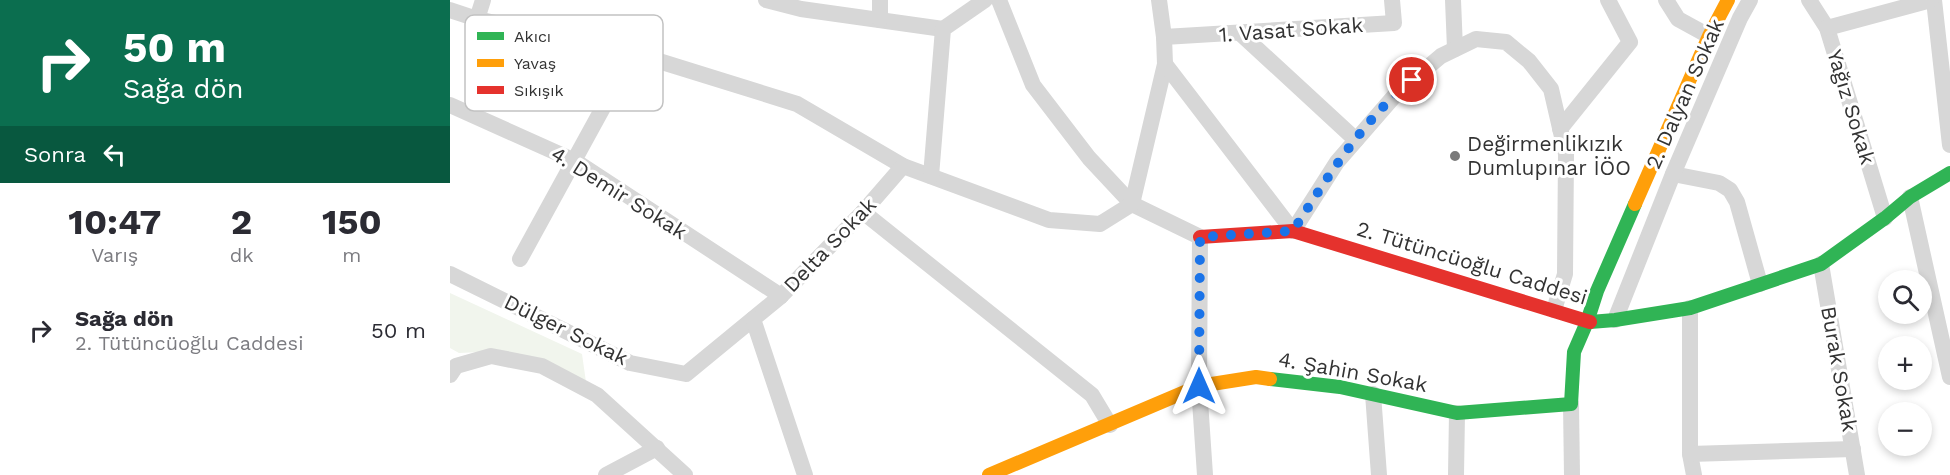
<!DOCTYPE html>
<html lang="tr">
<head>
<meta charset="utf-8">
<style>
  :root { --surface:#fff; --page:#f7f7f7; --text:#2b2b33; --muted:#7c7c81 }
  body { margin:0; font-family:"Work Sans",sans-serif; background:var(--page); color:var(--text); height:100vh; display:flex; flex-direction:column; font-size:22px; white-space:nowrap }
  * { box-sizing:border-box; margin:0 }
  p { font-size:20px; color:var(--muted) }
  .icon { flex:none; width:33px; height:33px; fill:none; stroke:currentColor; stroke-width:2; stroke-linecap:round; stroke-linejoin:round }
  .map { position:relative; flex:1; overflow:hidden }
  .drawer { display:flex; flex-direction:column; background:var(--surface); width:450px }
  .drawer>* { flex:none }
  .banner { background:#0b6e4f; color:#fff; overflow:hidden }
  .controls { position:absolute; left:1428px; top:270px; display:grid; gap:12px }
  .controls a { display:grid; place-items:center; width:54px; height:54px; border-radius:50%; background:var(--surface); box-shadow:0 3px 9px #0003; font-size:30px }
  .pin { position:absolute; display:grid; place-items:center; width:51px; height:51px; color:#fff; margin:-26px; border:3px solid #fff; border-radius:50%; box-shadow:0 2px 6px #0007 }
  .me { position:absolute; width:66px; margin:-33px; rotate:0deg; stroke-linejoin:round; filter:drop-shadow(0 0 4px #0008) }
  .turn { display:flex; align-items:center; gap:21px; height:126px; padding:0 24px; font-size:27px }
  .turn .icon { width:78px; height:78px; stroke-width:2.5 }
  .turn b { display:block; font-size:42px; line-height:51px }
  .then { display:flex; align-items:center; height:57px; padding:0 24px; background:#0003; gap:12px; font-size:22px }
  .eta { display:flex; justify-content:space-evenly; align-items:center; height:102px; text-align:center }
  .eta b { font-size:36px; font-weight:700; line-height:42px }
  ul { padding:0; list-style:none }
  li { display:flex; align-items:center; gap:18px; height:90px; padding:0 24px }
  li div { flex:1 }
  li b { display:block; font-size:22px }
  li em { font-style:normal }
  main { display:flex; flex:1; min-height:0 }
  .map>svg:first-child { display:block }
</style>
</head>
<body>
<main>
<section class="drawer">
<div class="banner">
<div class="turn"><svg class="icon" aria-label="right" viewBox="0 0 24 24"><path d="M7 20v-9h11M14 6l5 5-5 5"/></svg><div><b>50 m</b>Sağa dön</div></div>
<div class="then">Sonra<svg class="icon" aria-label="left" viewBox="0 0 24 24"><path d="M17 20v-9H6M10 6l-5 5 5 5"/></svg></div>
</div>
<div class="eta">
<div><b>10:47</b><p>Varış</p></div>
<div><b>2</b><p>dk</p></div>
<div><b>150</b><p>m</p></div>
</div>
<ul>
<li><svg class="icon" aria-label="right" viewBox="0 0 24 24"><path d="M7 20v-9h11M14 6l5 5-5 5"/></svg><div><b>Sağa dön</b><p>2. Tütüncüoğlu Caddesi</p></div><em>50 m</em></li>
</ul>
</section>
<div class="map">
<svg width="1500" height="475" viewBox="0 0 1500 475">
  <rect width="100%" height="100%" fill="#fff"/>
  <path fill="#f1f5ed" d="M0,293L132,354L136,382L53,351L9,353L0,348Z"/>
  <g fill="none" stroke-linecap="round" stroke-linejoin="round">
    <g stroke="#d7d7d7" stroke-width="16">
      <path d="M316,0L351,9L493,29"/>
      <path d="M430,0V20"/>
      <path d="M549,0L583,85L639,158L682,204L750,237L749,386L755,475"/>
      <path d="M1003,0L1005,49"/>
      <path d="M1216,0L1228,19L1259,36"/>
      <path d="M1359,0L1377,28L1435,218"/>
      <path d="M1484,0L1500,145"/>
      <path d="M0,10L27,19L183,53L347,104L453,166L599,220L650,224L682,204L715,64L714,37L709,0"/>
      <path d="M27,19L33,0"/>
      <path d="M1377,28L1481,0"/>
      <path d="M790,33L906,140"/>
      <path d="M714,37L944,23L942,0"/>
      <path d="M715,64L843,231L887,162L947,93L991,56L1026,39L1056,42L1079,61L1101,89L1116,154L1115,274L1104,310"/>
      <path d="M0,105L125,161L331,296"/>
      <path d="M1110,129L1180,42L1158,0"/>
      <path d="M1223,174L1269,183L1280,190L1287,202L1310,284"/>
      <path d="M481,176L493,29L535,0"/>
      <path d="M1460,197L1500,377"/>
      <path d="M413,212L642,395L660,425"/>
      <path d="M70,259L183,53"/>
      <path d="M1371,264L1407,475"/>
      <path d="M0,274L180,363L236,374L331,296L413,212L453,166"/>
      <path d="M1240,308V454L1244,475"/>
      <path d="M303,319L355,475"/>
      <path d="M1165,320L1223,174L1290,18L1300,0"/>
      <path d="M0,375L6,366L41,356L92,366L147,395L235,475"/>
      <path d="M923,394L929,475"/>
      <path d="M1121,404L1122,475"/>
      <path d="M1240,454L1403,449"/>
      <path d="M156,475L207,448"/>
      <path d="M1006,475L1007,413"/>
    </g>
    <g stroke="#30b455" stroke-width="14">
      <path d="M1140,322L1165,320L1240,308L1371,264L1435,218L1460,197L1500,173"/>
      <path d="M820,379L890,387L1007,413L1121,404L1124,352L1137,322L1147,291L1185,204"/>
    </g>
    <g stroke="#ff9f0a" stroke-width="14">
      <path d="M1185,204L1259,36L1278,0"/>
      <path d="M539,475L749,386L806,377L820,379"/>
    </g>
    <path stroke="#e5322d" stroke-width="14" d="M750,237L843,231L1140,322"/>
  </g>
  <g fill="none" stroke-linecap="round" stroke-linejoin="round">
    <path stroke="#1a73e8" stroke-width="10" stroke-dasharray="0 18" d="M749,386L750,237L843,231C877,178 912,121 962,80"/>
  </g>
  <circle fill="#7a7a7a" stroke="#fff" stroke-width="2" cx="1005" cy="156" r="6"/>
  <g text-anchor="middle" stroke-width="6" stroke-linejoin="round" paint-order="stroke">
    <g font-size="21" fill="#333" stroke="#fff">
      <text transform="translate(841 30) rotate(-4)" y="7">1. Vasat Sokak</text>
      <text transform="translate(1235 94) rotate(-66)" y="7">2. Dalyan Sokak</text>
      <text transform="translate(1401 107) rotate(73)" y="7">Yağız Sokak</text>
      <text transform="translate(169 193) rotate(32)" y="7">4. Demir Sokak</text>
      <text transform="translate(380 245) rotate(-46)" y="7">Delta Sokak</text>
      <text transform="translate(1022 263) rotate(17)" y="7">2. Tütüncüoğlu Caddesi</text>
      <text transform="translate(116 330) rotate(26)" y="7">Dülger Sokak</text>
      <text transform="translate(1389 369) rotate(80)" y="7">Burak Sokak</text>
      <text transform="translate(903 372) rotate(10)" y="7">4. Şahin Sokak</text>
    </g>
    <g font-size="21" fill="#333" stroke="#fff" text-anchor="start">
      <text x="1017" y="151">Değirmenlikızık<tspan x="1017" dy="24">Dumlupınar İÖO</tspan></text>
    </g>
  </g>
  <rect x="15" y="15" width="198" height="96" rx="9" fill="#fff" stroke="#c2c2c2" stroke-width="1.5"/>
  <rect x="27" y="32" width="27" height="8" fill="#30b455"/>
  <rect x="27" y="59" width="27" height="8" fill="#ff9f0a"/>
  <rect x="27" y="86" width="27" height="8" fill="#e5322d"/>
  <g font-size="16" fill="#333">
    <text x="64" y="42">Akıcı</text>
    <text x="64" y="69">Yavaş</text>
    <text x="64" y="96">Sıkışık</text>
  </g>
</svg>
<div class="controls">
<a><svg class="icon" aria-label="search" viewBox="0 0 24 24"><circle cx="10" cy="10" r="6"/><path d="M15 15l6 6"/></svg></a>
<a>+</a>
<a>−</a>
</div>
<div class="pin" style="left:962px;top:80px;background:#d93025"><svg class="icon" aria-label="arrive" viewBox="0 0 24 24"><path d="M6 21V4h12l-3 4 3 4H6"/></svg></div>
<svg class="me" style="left:749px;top:386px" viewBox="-20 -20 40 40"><path d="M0-17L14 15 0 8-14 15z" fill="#1a73e8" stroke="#fff" stroke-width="4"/></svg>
</div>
</main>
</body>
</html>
